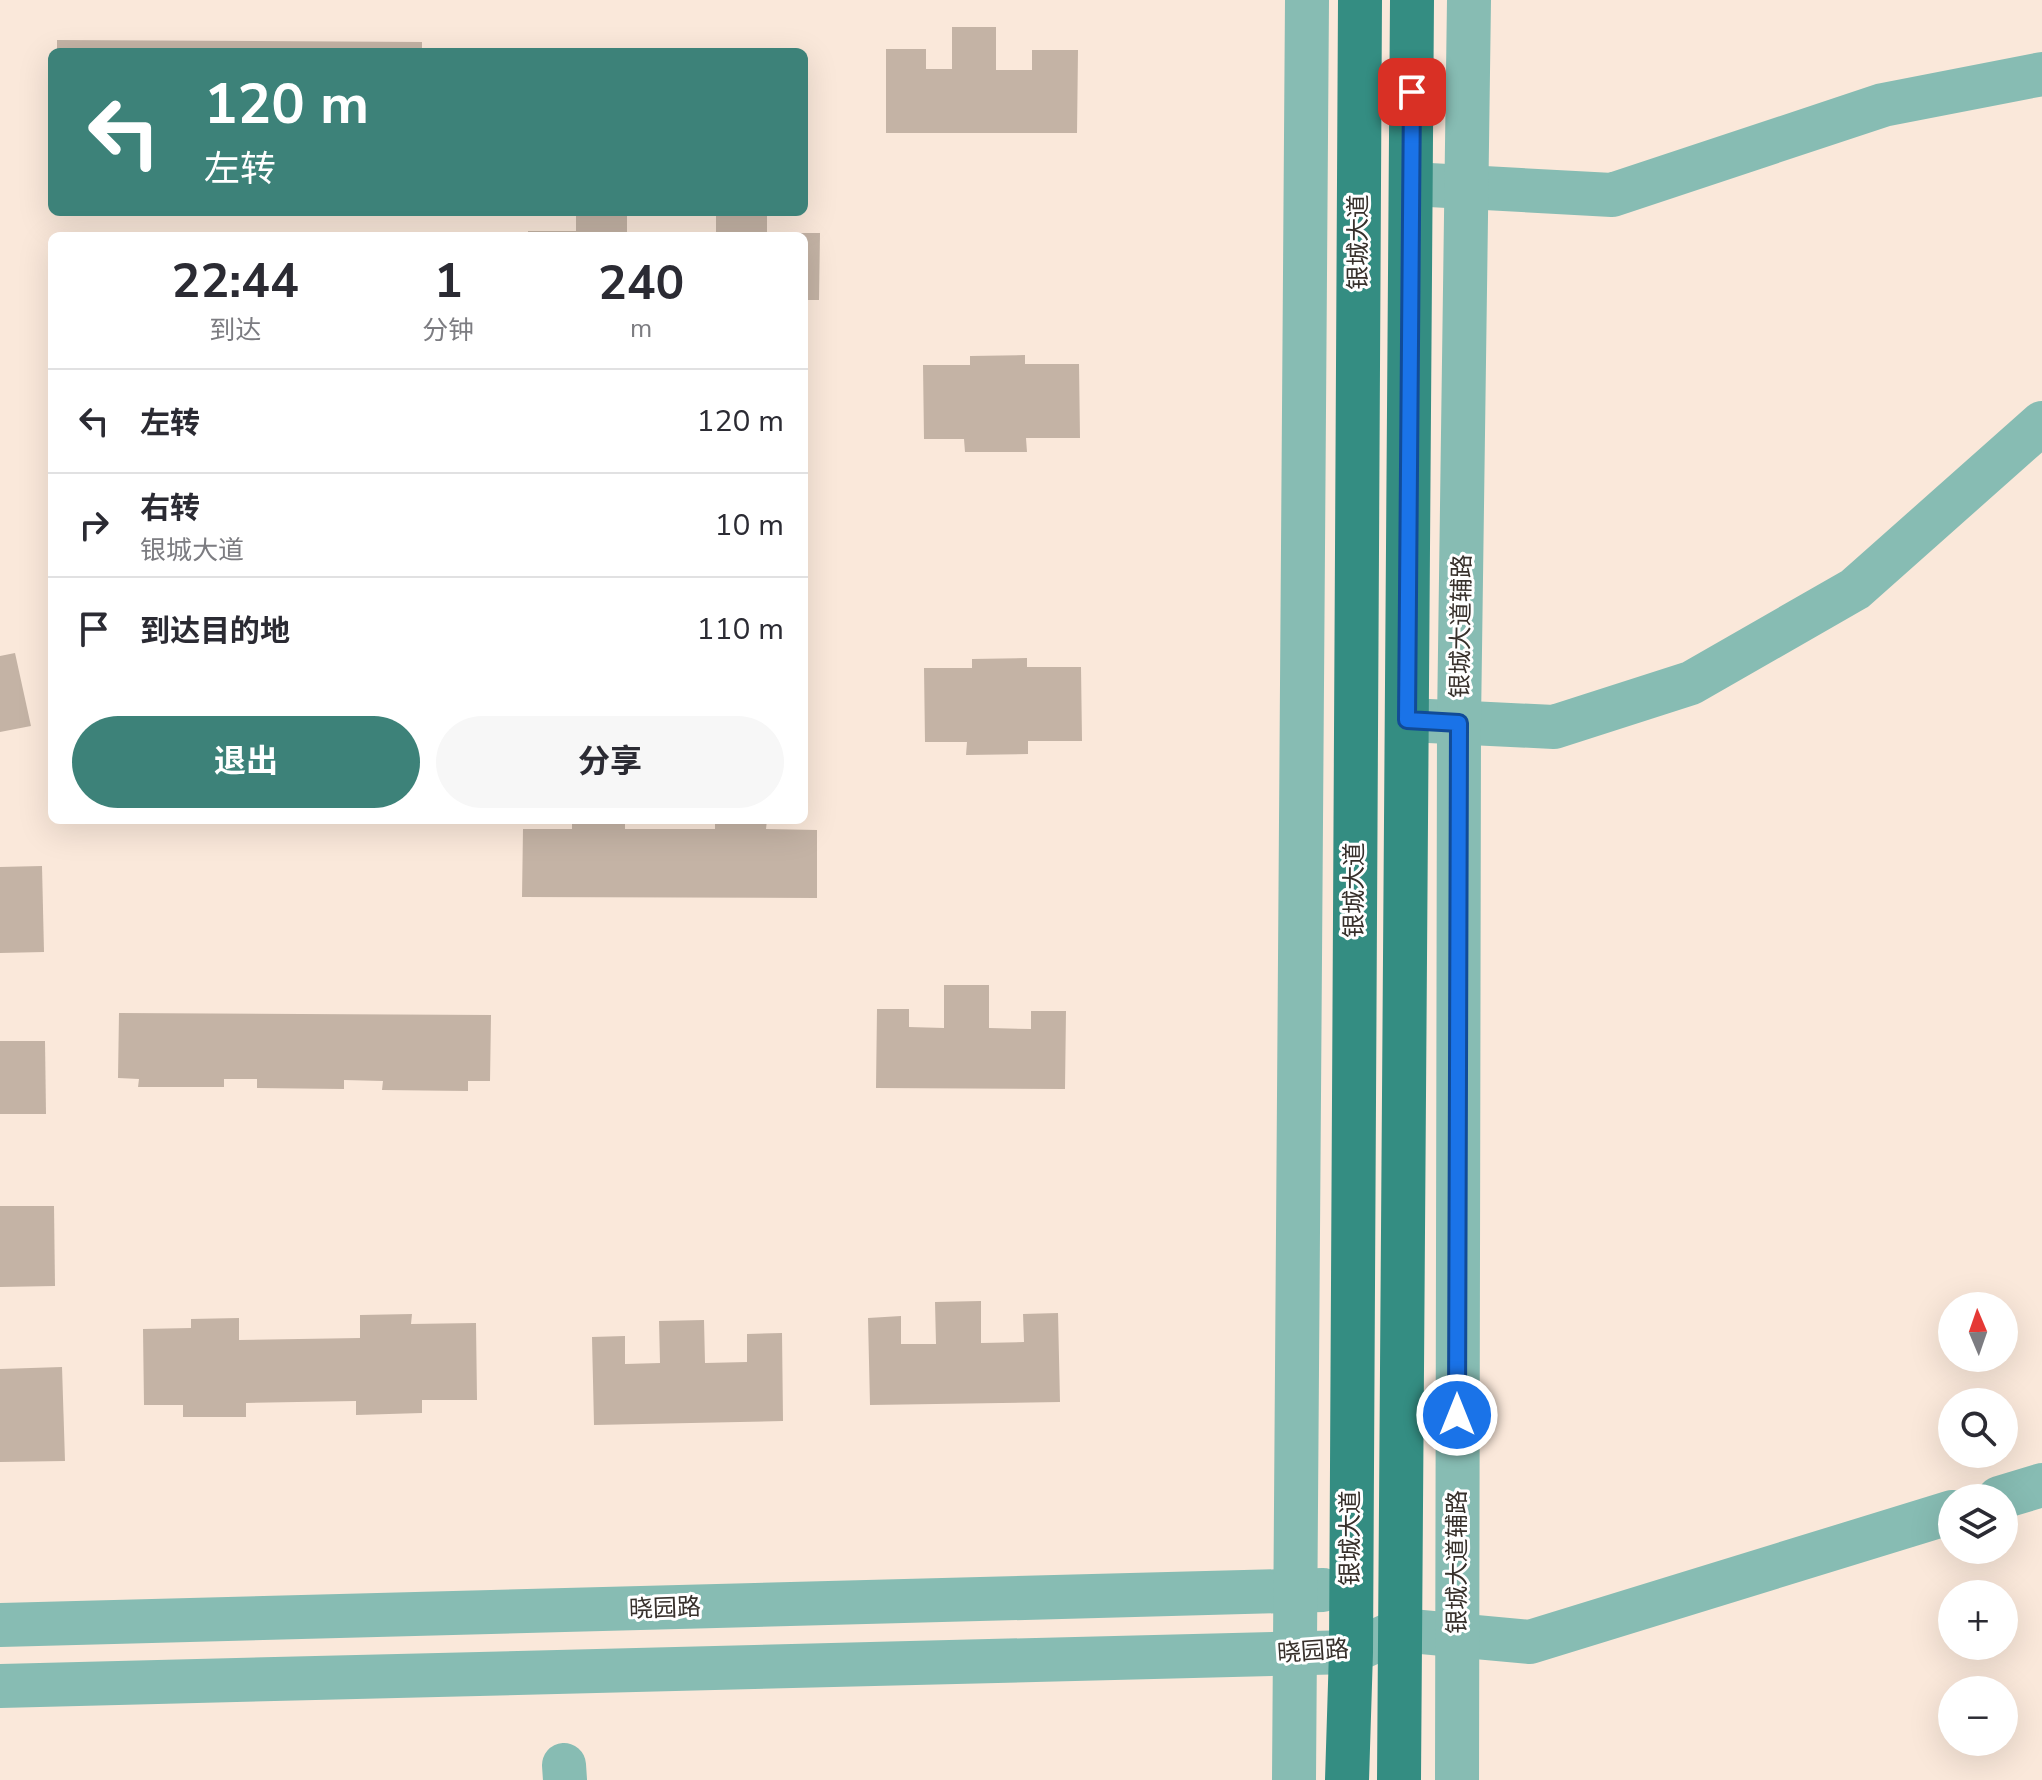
<!DOCTYPE html>
<html lang="zh">
<head>
<meta charset="utf-8">
<style>
  :root { --surface:#fff; --page:#f7f7f7; --text:#2b2b33; --muted:#7c7c81; --line:#e1e1e2; --accent:#3d8279 }
  body { margin:0; font-family:"Nunito Sans","Noto Sans SC",sans-serif; background:var(--page); color:var(--text); height:100vh; display:flex; flex-direction:column; font-size:30px; white-space:nowrap }
  * { box-sizing:border-box; margin:0 }
  p { font-size:26px; color:var(--muted) }
  .icon { flex:none; width:44px; height:44px; fill:none; stroke:currentColor; stroke-width:2; stroke-linecap:round; stroke-linejoin:round }
  .map { position:relative; flex:1; overflow:hidden }
  .panel { position:absolute; left:48px; top:232px; width:760px; height:592px; display:flex; flex-direction:column; background:var(--surface); border-radius:12px; box-shadow:0 8px 32px #0002 }
  .panel>* { flex:none }
  .banner { position:absolute; left:48px; top:48px; width:760px; height:168px; border-radius:12px; box-shadow:0 8px 32px #0002; background:#3d8279; color:#fff; overflow:hidden }
  .needle { width:52px; rotate:358deg }
  .controls { position:absolute; left:1938px; top:1292px; display:grid; gap:16px }
  .controls a { display:grid; place-items:center; width:80px; height:80px; border-radius:50%; background:var(--surface); box-shadow:0 8px 32px #0002; font-size:40px }
  .pin { position:absolute; display:grid; place-items:center; width:68px; height:68px; color:#fff; margin:-34px; border-radius:16px; box-shadow:0 4px 12px #0006 }
  .me { position:absolute; width:88px; margin:-44px; rotate:0deg; stroke-linejoin:round; filter:drop-shadow(0 0 6px #0008) }
  .turn { display:flex; align-items:center; gap:28px; height:168px; padding:0 24px; font-size:36px }
  .turn .icon { width:104px; height:104px; stroke-width:2.5 }
  .turn b { display:block; font-size:56px; line-height:68px }
  .eta { display:flex; justify-content:space-evenly; align-items:center; height:136px; text-align:center }
  .eta b { font-size:48px; font-weight:700; line-height:56px }
  .primary-button { display:flex; gap:16px; margin-top:auto; padding:16px 24px }
  .primary-button a { flex:1; height:92px; border-radius:48px; background:var(--accent); color:#fff; font-size:32px; font-weight:700; line-height:92px; text-align:center }
  .primary-button a+a { background:var(--page); color:var(--text) }
  ul { padding:0; list-style:none }
  li { display:flex; align-items:center; gap:24px; height:104px; padding:0 24px; border-top:2px solid var(--line) }
  li div { flex:1 }
  li b { display:block; font-size:30px }
  li em { font-style:normal }
  .map>svg:first-child { display:block }
</style>
</head>
<body>
<div class="map">
<svg width="2042" height="1780" viewBox="0 0 2042 1780">
  <rect width="100%" height="100%" fill="#fae8da"/>
  <g fill="#c4b3a5">
    <path d="M952,27H996V70H1032V50H1078L1077,133H886V49H926V69H952Z"/>
    <path d="M57,40L422,42V52H57Z"/>
    <path d="M576,215H627V232H716V216H767V233H820L819,300H804V236H528V231H576Z"/>
    <path d="M1025,355V364H1079L1080,438H1026L1027,452H965L964,439H924L923,365H970V356Z"/>
    <path d="M15,653L31,726L0,732V656Z"/>
    <path d="M1027,658V667H1081L1082,741H1028V754L966,755L967,742H925L924,668H972V659Z"/>
    <path d="M572,820H625V829H715V820H767L766,829L817,830V898L522,897L523,829H572Z"/>
    <path d="M42,866L44,952L0,953V867Z"/>
    <path d="M944,985H989V1028L1031,1029V1011H1066L1065,1089L876,1088L877,1009H909V1027L944,1028Z"/>
    <path d="M119,1013L491,1015L490,1081H468V1091L382,1090L383,1081L344,1080V1089L257,1088V1079H224V1087H138L139,1079L118,1078Z"/>
    <path d="M0,1041H45L46,1114H0Z"/>
    <path d="M0,1206H54L55,1286L0,1287Z"/>
    <path d="M981,1301V1343L1024,1342L1023,1314L1058,1313L1060,1402L870,1405L868,1318L901,1316V1344H936L935,1302Z"/>
    <path d="M412,1314L411,1324L476,1323L477,1400H422V1413L356,1415V1401L246,1403V1417H183V1405H144L143,1329L191,1328V1319L239,1318V1340L360,1338V1315Z"/>
    <path d="M704,1320L705,1363L747,1362V1334L782,1333L783,1421L594,1425L592,1337L625,1336V1364L660,1363L659,1321Z"/>
    <path d="M62,1367L65,1461L0,1462V1369Z"/>
  </g>
  <g fill="none" stroke-linecap="round" stroke-linejoin="round">
    <g stroke="#87bcb3" stroke-width="44">
      <path d="M1411,184L1612,195L1883,105L2042,74"/>
      <path d="M1429,721L1554,727L1691,683L1855,589L2042,423"/>
      <path d="M1999,1498L2042,1485"/>
      <path d="M0,1625L1323,1590"/>
      <path d="M0,1686L1351,1652L1400,1630L1530,1642L1952,1512"/>
      <path d="M564,1765L565,1780"/>
      <path d="M1294,1780L1307,0"/>
      <path d="M1457,1780L1459,723L1469,0"/>
    </g>
    <g stroke="#348d82" stroke-width="44">
      <path d="M1347,1780L1351,1652L1360,0"/>
      <path d="M1399,1780L1412,0"/>
    </g>
  </g>
  <g fill="none" stroke-linecap="round" stroke-linejoin="round">
    <defs>
      <path id="route" d="M1412,92L1407,720L1459,723L1457,1415"/>
    </defs>
    <use href="#route" stroke="#114b97" stroke-width="20"/>
    <use href="#route" stroke="#1a73e8" stroke-width="14"/>
  </g>
  <g text-anchor="middle" stroke-width="6" stroke-linejoin="round" paint-order="stroke">
    <g font-size="24" fill="#37302b" stroke="#fff">
      <text transform="translate(1358 242) rotate(-90)" y="8">银城大道</text>
      <text transform="translate(1461 626) rotate(-89)" y="8">银城大道辅路</text>
      <text transform="translate(1354 890) rotate(-90)" y="8">银城大道</text>
      <text transform="translate(1350 1538) rotate(-90)" y="8">银城大道</text>
      <text transform="translate(1457 1562) rotate(-90)" y="8">银城大道辅路</text>
      <text transform="translate(665 1608) rotate(-2)" y="8">晓园路</text>
      <text transform="translate(1313 1651) rotate(-4)" y="8">晓园路</text>
    </g>
  </g>
</svg>
<div class="controls">
<a><svg class="needle" viewBox="-14 -14 28 28"><path d="M0-13l5 13h-10z" fill="#e53935"/><path d="M0 13l5-13h-10z" fill="#7c7c81"/></svg></a>
<a><svg class="icon" aria-label="search" viewBox="0 0 24 24"><circle cx="10" cy="10" r="6"/><path d="M15 15l6 6"/></svg></a>
<a><svg class="icon" aria-label="layers" viewBox="0 0 24 24"><path d="M12 4l9 5-9 5-9-5zM3 14l9 5 9-5"/></svg></a>
<a>+</a>
<a>−</a>
</div>
<div class="pin" style="left:1412px;top:92px;background:#d93025"><svg class="icon" aria-label="arrive" viewBox="0 0 24 24"><path d="M6 21V4h12l-3 4 3 4H6"/></svg></div>
<svg class="me" style="left:1457px;top:1415px" viewBox="-20 -20 40 40"><circle r="17" fill="#1a73e8" stroke="#fff" stroke-width="3"/><path d="M0-11L8 9 0 5-8 9z" fill="#fff"/></svg>
<div class="banner">
<div class="turn"><svg class="icon" aria-label="left" viewBox="0 0 24 24"><path d="M17 20v-9H6M10 6l-5 5 5 5"/></svg><div><b>120 m</b>左转</div></div>
</div>
<section class="panel">
<div class="eta">
<div><b>22:44</b><p>到达</p></div>
<div><b>1</b><p>分钟</p></div>
<div><b>240</b><p>m</p></div>
</div>
<ul>
<li><svg class="icon" aria-label="left" viewBox="0 0 24 24"><path d="M17 20v-9H6M10 6l-5 5 5 5"/></svg><div><b>左转</b></div><em>120 m</em></li>
<li><svg class="icon" aria-label="right" viewBox="0 0 24 24"><path d="M7 20v-9h11M14 6l5 5-5 5"/></svg><div><b>右转</b><p>银城大道</p></div><em>10 m</em></li>
<li><svg class="icon" aria-label="arrive" viewBox="0 0 24 24"><path d="M6 21V4h12l-3 4 3 4H6"/></svg><div><b>到达目的地</b></div><em>110 m</em></li>
</ul>
<div class="primary-button"><a>退出</a><a>分享</a></div>
</section>
</div>
</body>
</html>
